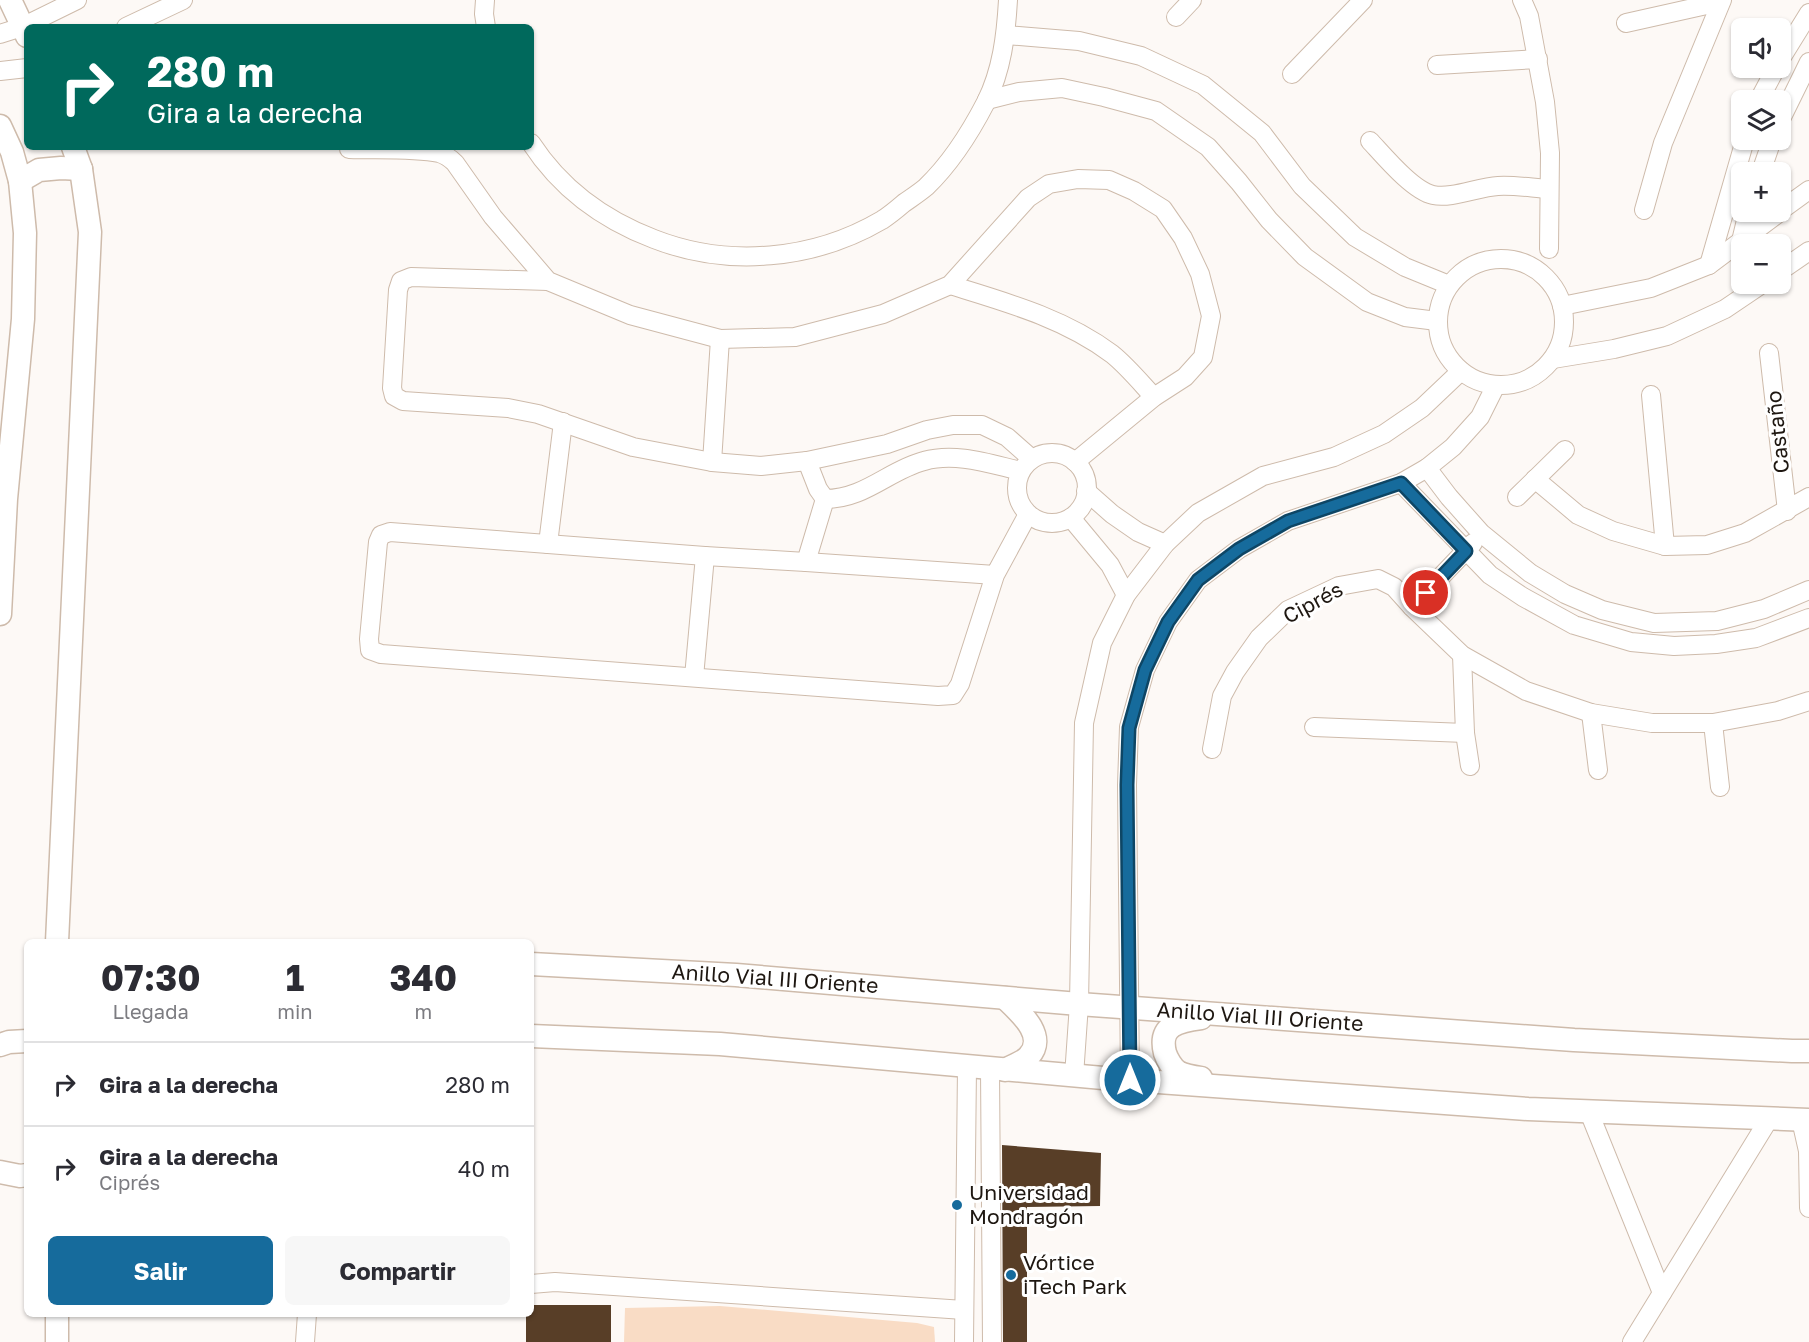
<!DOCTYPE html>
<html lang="es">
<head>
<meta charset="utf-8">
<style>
  :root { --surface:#fff; --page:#f7f7f7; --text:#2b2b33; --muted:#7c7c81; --line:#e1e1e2; --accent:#166b9c }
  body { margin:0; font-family:"Golos Text",sans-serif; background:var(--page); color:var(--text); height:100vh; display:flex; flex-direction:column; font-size:22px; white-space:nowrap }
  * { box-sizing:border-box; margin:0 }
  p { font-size:20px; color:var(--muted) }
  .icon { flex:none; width:33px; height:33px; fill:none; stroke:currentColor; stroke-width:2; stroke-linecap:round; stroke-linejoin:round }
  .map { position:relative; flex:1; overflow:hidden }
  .sheet { position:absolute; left:24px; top:939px; width:510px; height:378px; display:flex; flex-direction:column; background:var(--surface); border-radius:9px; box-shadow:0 2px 4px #0004 }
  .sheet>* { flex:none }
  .banner { position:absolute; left:24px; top:24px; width:510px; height:126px; border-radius:9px; box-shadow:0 2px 4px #0004; background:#00695c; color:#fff; overflow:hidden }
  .fabs { position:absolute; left:1731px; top:18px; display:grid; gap:12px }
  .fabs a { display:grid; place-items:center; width:60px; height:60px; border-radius:9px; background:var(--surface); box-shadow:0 2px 4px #0004; font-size:30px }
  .pin { position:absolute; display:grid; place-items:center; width:51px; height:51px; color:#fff; margin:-26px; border:3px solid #fff; border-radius:50%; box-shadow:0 2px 6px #0007 }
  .me { position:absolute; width:66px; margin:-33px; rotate:0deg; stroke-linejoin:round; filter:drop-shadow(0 0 4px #0008) }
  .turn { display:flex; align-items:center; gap:21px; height:126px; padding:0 24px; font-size:27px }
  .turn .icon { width:78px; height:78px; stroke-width:2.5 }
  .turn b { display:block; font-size:42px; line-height:51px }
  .eta { display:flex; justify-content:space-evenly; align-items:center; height:102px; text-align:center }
  .eta b { font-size:36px; font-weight:700; line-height:42px }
  .primary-button { display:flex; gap:12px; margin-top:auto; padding:12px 24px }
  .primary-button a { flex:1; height:69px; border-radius:9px; background:var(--accent); color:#fff; font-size:24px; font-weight:700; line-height:69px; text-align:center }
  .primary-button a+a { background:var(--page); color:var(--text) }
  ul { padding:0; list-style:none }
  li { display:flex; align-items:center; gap:18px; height:84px; padding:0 24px; border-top:2px solid var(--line) }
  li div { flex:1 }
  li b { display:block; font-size:22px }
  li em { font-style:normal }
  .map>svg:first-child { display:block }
</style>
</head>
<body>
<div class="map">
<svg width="1809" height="1342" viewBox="0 0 1809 1342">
  <rect width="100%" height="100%" fill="#fdf9f6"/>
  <path fill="#f9dcc5" d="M720,1306L917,1323L934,1327L935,1342H624L625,1308Z"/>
  <g fill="#583e27">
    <path d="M1002,1145L1101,1153L1100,1206L1027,1207V1342H1003Z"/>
    <path d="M531,1305H611V1342H526V1314H531Z"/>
  </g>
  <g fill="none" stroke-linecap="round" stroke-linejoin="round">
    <defs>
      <g id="minor">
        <path d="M485,0L484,14L486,27"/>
        <path d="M1522,0L1529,16L1545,102L1550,153L1549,249"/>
        <path d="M1176,17L1192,0"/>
        <path d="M1626,23L1720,2"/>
        <path d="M126,27L183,0"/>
        <path d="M0,34L22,27L77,0"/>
        <path d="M1006,35L1079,41L1141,56L1203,85L1262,133L1302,186L1355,237L1405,267L1449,285"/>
        <path d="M1780,60L1809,13"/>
        <path d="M1437,65L1538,59"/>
        <path d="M0,71L27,68"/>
        <path d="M1292,74L1363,0"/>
        <path d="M987,100L1019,92L1062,88L1104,97L1156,111L1208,147L1239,182L1269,220L1305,257L1367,302L1405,317L1437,321"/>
        <path d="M1759,100L1776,68"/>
        <path d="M1780,121L1809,62"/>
        <path d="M1370,141C1384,156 1413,191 1433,195C1452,199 1478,187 1498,186C1515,185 1532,188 1549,189"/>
        <path d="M531,143C561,189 604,220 654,239C728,268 814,260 882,220C890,215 897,209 904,203C911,198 919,193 926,187C951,163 970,133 986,102C1002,70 1006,35 1008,0"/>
        <path d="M349,149C376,150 414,148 439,153C446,155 450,158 455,163L493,217L548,281L630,315L720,339L795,337L883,314L950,285L1028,198L1049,184L1078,179L1109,180L1134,191L1163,209L1183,238L1200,274L1211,316L1203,357L1185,377L1154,397L1075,462"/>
        <path d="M1761,172L1772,140"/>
        <path d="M1644,210L1663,143L1722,0"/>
        <path d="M1780,211L1809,190"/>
        <path d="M1741,241L1748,212"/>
        <circle cx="1501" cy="322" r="63"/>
        <path d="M1709,265L1745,140"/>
        <path d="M1780,271L1809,251"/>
        <path d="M548,281L411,277L401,281L398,290L392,388L394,396L403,401L508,408L538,414L633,447L712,462L761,466L807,461L887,444L927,430L953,425H982L1007,437L1032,459"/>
        <path d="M950,285C1005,302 1064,318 1112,354C1127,366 1141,383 1154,397"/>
        <path d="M1562,306L1651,288L1709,265L1780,212"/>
        <path d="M1769,353L1787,511"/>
        <path d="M1553,359L1614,349L1667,336L1725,309L1762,284"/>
        <path d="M1651,395L1665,546"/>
        <circle cx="1052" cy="488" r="35"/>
        <path d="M807,461L818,489L825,499"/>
        <path d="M712,462L720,339"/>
        <path d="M1427,468L1449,497L1481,533L1530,573L1565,594L1602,610L1654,623L1717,621L1764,609L1809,590"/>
        <path d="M1535,479L1578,515L1613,531L1665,546L1707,545L1745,533L1809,497"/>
        <path d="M1401,483L1490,575L1523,597L1574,625L1631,642L1674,646L1716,644L1756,638L1809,618"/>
        <path d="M1086,491L1112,514L1138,532L1165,544"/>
        <path d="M1517,497L1565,450"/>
        <path d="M825,499C865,499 889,470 924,461C956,452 990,464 1021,471"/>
        <path d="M1071,518L1110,565L1126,595"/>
        <path d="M548,544L563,422"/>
        <path d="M806,562L825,499"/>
        <path d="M995,575L806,562L705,556L390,532L381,535L378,542L369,639L370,650L381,654L938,696L953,695L960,684L995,575L1028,514"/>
        <path d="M1412,607L1473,543"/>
        <path d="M1462,655L1465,733L1470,766"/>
        <path d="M694,677L705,556"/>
        <path d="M1591,713L1598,770"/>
        <path d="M1713,723L1720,787"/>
        <path d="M1314,727L1465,733"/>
        <path d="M1212,749L1222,696L1235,672L1259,638L1288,610L1339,586L1378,579L1394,587L1412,607L1462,655L1526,691L1591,713L1652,723H1713L1778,711L1809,701"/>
        <path d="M990,1069L992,1342"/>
        <path d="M1074,1076L1079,1004L1084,723L1102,643L1126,595L1165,544L1198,513L1263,476L1334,457L1384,434L1422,408L1461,371"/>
        <path d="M1130,1080L1127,785L1129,727L1145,670L1168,622L1198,580L1239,549L1288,521L1401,483L1427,468L1453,447L1480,417L1496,385"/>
        <path d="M1589,1112L1662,1293"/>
        <path d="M1801,1120L1808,1151L1809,1208"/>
        <path d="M531,1284L555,1282L964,1310"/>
        <path d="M305,1342L307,1314"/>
        <path d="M964,1342L967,1067"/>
        <path d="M1632,1342L1769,1119"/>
      </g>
      <g id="major">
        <path d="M10,0L27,36"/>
        <path d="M0,126L12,152L20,181L25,233L23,319L6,499L0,614"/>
        <path d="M20,181L39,170L61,168L81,169"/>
        <path d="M57,942L90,232L81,169L73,147"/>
        <path d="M531,964L736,975L1079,1004L1574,1040L1792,1051H1809"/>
        <path d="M1005,998C1018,1011 1048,1035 1029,1056C1024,1062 1012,1066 1005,1070"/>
        <path d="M531,1036L720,1044L1103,1078L1528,1109L1809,1120"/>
        <path d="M0,1045L9,1042L27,1041"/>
        <path d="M1201,1078C1194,1077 1184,1075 1178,1072C1172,1068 1167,1059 1165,1053C1158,1025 1179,1021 1201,1018"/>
        <path d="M0,1172L20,1176L27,1175"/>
        <path d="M57,1314V1342"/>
      </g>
    </defs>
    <use href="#minor" stroke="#cebbab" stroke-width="20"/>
    <use href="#major" stroke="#cebbab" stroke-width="25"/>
    <use href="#minor" stroke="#fff" stroke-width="18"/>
    <use href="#major" stroke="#fff" stroke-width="22"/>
  </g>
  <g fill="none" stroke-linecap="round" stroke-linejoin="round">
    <defs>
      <path id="route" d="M1130,1080L1127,785L1129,728L1145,670L1168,622L1198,580L1239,549L1288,521L1401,483L1466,551L1426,593"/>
    </defs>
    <use href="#route" stroke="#0e4665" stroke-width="15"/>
    <use href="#route" stroke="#166b9c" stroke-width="10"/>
  </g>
  <g fill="#166b9c" stroke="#fff" stroke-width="2">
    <circle cx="957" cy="1205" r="6"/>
    <circle cx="1011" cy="1275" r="6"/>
  </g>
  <g text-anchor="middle" stroke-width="6" stroke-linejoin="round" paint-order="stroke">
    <g font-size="21" fill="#1e1711" stroke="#fff">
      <text transform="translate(1778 432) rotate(-96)" y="7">Castaño</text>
      <text transform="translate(1313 603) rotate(-28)" y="7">Ciprés</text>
      <text transform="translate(775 979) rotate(4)" y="7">Anillo Vial III Oriente</text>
      <text transform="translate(1260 1017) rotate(4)" y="7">Anillo Vial III Oriente</text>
    </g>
    <g font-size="21" fill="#1e1711" stroke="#fff" text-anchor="start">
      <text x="969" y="1200">Universidad<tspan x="969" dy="24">Mondragón</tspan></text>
      <text x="1023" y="1270">Vórtice<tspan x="1023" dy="24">iTech Park</tspan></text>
    </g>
  </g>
</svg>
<div class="fabs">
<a><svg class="icon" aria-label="sound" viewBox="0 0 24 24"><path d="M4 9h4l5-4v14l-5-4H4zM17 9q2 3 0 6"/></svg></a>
<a><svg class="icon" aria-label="layers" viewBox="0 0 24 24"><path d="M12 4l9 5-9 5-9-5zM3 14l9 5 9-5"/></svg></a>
<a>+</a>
<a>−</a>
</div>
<div class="pin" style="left:1426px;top:593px;background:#d93025"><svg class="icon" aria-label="arrive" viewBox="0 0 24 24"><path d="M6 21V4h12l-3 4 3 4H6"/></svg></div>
<svg class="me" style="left:1130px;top:1080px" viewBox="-20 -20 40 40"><circle r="17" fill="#166b9c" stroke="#fff" stroke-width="3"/><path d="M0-11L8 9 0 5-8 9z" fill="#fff"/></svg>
<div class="banner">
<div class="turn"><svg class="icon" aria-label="right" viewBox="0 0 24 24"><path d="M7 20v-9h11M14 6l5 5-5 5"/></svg><div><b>280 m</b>Gira a la derecha</div></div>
</div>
<section class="sheet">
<div class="eta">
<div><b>07:30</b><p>Llegada</p></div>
<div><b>1</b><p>min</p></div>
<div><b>340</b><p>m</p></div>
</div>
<ul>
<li><svg class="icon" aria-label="right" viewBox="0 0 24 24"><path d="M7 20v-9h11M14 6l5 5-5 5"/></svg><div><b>Gira a la derecha</b></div><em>280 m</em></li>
<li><svg class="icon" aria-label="right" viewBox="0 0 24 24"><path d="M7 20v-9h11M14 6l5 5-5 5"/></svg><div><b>Gira a la derecha</b><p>Ciprés</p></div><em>40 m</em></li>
</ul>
<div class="primary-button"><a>Salir</a><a>Compartir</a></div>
</section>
</div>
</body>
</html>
